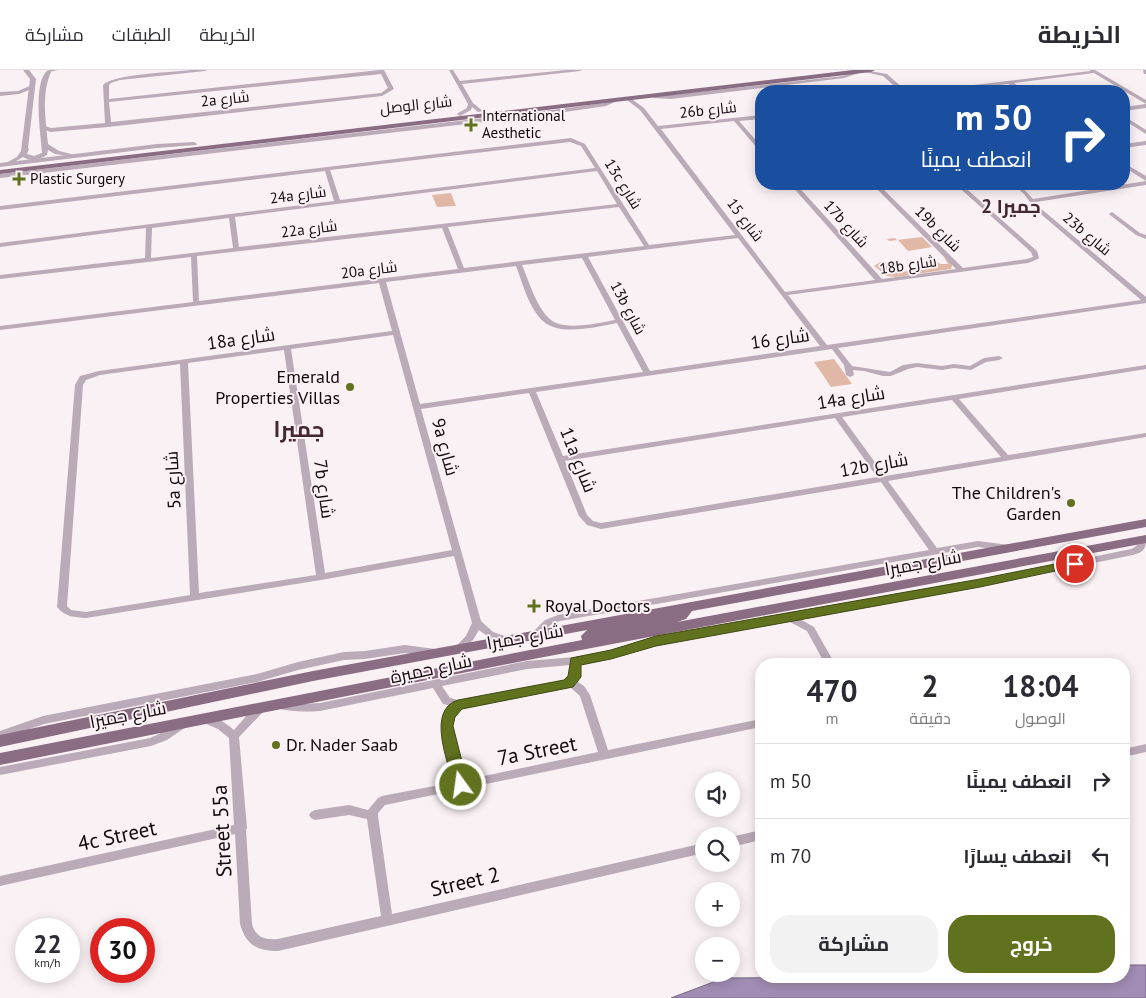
<!DOCTYPE html>
<html lang="ar">
<head>
<meta charset="utf-8">
<style>
  :root { --surface:#fff; --page:#f2f2f3; --text:#2b2b33; --muted:#7c7c81; --line:#e1e1e2; --accent:#61721f }
  body { margin:0; font-family:"PT Sans",Cairo,sans-serif; background:var(--page); color:var(--text); direction:rtl; height:100vh; display:flex; flex-direction:column; font-size:19px; white-space:nowrap }
  * { box-sizing:border-box; margin:0 }
  p { font-size:16px; color:var(--muted) }
  .icon { flex:none; width:28px; height:28px; fill:none; stroke:currentColor; stroke-width:2; stroke-linecap:round; stroke-linejoin:round }
  .map { position:relative; flex:1; overflow:hidden; direction:ltr }
  .sheet { position:absolute; left:755px; top:588px; width:375px; height:325px; display:flex; flex-direction:column; background:var(--surface); border-radius:20px; box-shadow:0 2px 12px #0003; direction:rtl }
  .sheet>* { flex:none }
  .top-card { position:absolute; left:755px; top:15px; width:375px; height:105px; border-radius:20px; box-shadow:0 2px 12px #0003; direction:rtl; background:#1a4fa0; color:#fff; overflow:hidden }
  .controls { position:absolute; left:695px; top:702px; display:grid; gap:10px }
  .controls a { display:grid; place-items:center; width:45px; height:45px; border-radius:50%; background:var(--surface); box-shadow:0 2px 12px #0003; font-size:25px }
  .speed { position:absolute; left:15px; top:848px; display:flex; gap:10px; font-size:25px; font-weight:700; text-align:center }
  .speed>* { display:grid; place-content:center; width:65px; height:65px; border-radius:50%; background:var(--surface); box-shadow:0 2px 12px #0003; line-height:1 }
  .speed small { font-size:12px; font-weight:400 }
  .speed .limit { border:8px solid #d22; background:#fff; color:#111 }
  .pin { position:absolute; display:grid; place-items:center; width:42px; height:42px; color:#fff; margin:-21px; border:2px solid #fff; border-radius:50%; box-shadow:0 1px 5px #0007 }
  .me { position:absolute; width:55px; margin:-28px; rotate:346deg; stroke-linejoin:round; filter:drop-shadow(0 0 4px #0008) }
  .turn { display:flex; align-items:center; gap:18px; height:105px; padding:0 15px; font-size:22px }
  .turn .icon { width:65px; height:65px; stroke-width:2.5 }
  .turn b { display:block; font-size:35px; line-height:42px }
  .eta { display:flex; justify-content:space-evenly; align-items:center; height:85px; text-align:center }
  .eta b { font-size:30px; font-weight:700; line-height:35px }
  .primary-button { display:flex; gap:10px; margin-top:auto; padding:10px 15px }
  .primary-button a { flex:1; height:58px; border-radius:20px; background:var(--accent); color:#fff; font-size:20px; font-weight:700; line-height:58px; text-align:center }
  .primary-button a+a { background:var(--page); color:var(--text) }
  ul { padding:0; list-style:none }
  li { display:flex; align-items:center; gap:15px; height:75px; padding:0 15px; border-top:1px solid var(--line) }
  li div { flex:1 }
  li b { display:block; font-size:19px }
  li em { font-style:normal }
  header { display:flex; align-items:center; gap:30px; box-sizing:border-box; height:70px; padding:0 25px; background:var(--surface); border-bottom:1px solid var(--line) }
  header strong { font-size:24px }
  nav { display:flex; gap:28px; margin-inline-start:auto; font-size:18px }
  .map>svg:first-child { display:block }
</style>
</head>
<body>
<header>
<strong>الخريطة</strong>
<nav><a>الخريطة</a><a>الطبقات</a><a>مشاركة</a></nav>
</header>
<div class="map">
<svg width="1146" height="928" viewBox="0 0 1146 928">
  <rect width="100%" height="100%" fill="#faf1f4"/>
  <g fill="#e0b8a5">
    <path d="M451,123L456,136L437,137L432,125Z"/>
    <path d="M922,167L932,177L908,181L898,170L889,171L887,169L895,168L897,170Z"/>
    <path d="M944,187L953,193L951,199L896,207L887,206L874,196L880,192H885L889,201C902,204 915,199 928,197L924,192L936,190L940,194H948Z"/>
    <path d="M834,289L852,314L831,317L814,292Z"/>
  </g>
  <path fill="#a28db4" stroke="#776582" d="M1124,895H1146V928H671L724,908L1124,906Z"/>
  <g fill="none" stroke-linecap="round" stroke-linejoin="round">
    <g fill="#bbaab7" fill-rule="evenodd">
      <path d="M49,0H58L49,2Z"/>
      <path d="M191,0H207L205,1L120,10L111,13L109,15V29L380,0H384L394,19L382,26L108,57L50,62L39,57L42,55L51,58L105,53L103,15C113,4 174,2 191,0ZM381,4L388,18L381,23L111,52L109,32Z"/>
      <path d="M449,0H453L460,11L566,0H582L580,1L462,14L473,33L483,41L478,42L472,37L471,40L460,46L457,44L458,43L467,38L468,34Z"/>
      <path d="M864,0L887,4L906,21H900L883,6L864,2Z"/>
      <path d="M1090,0H1095L1146,30V34L1094,3L1014,13L1025,21H1020L1008,14L950,21H937L940,19L1090,1Z"/>
      <path d="M1143,0H1146V4H1144Z"/>
      <path d="M857,1H859V3L844,8L671,29L654,28L651,26L654,24L671,25L843,6Z"/>
      <path d="M32,15L34,16V18L19,24L0,26V22L18,21Z"/>
      <path d="M629,27L644,38L658,56L761,45V49L739,51L761,76V81L759,80L734,51L661,59L785,222L875,210L790,114H796L882,209L956,199L872,114H878L963,198L1027,189L1033,187L1031,182L955,114H961L1037,181L1039,188L1038,189L1028,193L788,225L827,275L1141,230L1035,139L1024,124L1013,114H1019L1033,129L1146,111V115L1036,132L1039,137L1146,227V233L838,278L852,296L890,302L903,295L917,293L942,296L954,294L970,296L984,288L999,286L1003,288L999,290L986,292L971,300L954,298L942,300L917,297L908,299L891,306H883L864,301L853,300L854,305L850,307L846,305L844,295L832,279L536,322L563,386L1146,295V299L959,329L1008,385L1146,363V367L888,411L937,478L978,471L1009,475L1013,478L1012,480L1009,481L978,477L560,551C557,552 554,553 552,554C544,559 541,569 532,567L530,565L545,550L558,545L929,480L881,412L601,459L587,455L579,446L529,323L421,339L481,551L493,562L511,568L513,570L511,572L508,573L487,566L479,560L473,570L460,582H454L452,580L466,566L472,553L454,486L321,510L86,548C74,547 65,547 57,537L75,315L80,306L99,301L392,261L379,213L0,260V256L193,232L191,187L0,209V205L145,188L146,158L0,177V173L334,131L325,101L0,140V136L571,68L585,74L649,175L735,165L640,40L627,30V28ZM570,72L581,76L595,98L340,130L330,100ZM597,101L617,134L239,177L235,147ZM619,137L644,176L464,198L448,157ZM229,148L233,178L151,188L152,158ZM442,158L458,199L199,231L197,186ZM738,168L820,276L650,301L588,187ZM582,188L615,250C599,253 569,260 554,252C538,243 529,211 522,195ZM516,196C523,214 529,239 544,252C561,266 597,257 617,253L643,302L420,334L386,212ZM393,265L452,480L325,503L291,279ZM284,280L316,505L199,523L188,293ZM180,294L190,525L86,542L71,540L67,536L83,315L86,310L100,305ZM952,330L1001,387L885,406L842,347ZM835,348L877,407L601,453L593,451L587,445L565,391Z"/>
      <path d="M615,28L617,29V31L606,36L544,45L0,108V104L544,41L605,33Z"/>
      <path d="M1146,34V38L1124,41V37Z"/>
      <path d="M1124,46L1146,60V64L1124,50Z"/>
      <path d="M1146,71V75L1124,78V74Z"/>
      <path d="M194,72L197,74L196,75L157,78L0,97V93L157,74Z"/>
      <path d="M1124,93L1146,106V111L1124,97Z"/>
      <path d="M1112,142L1140,163L1146,165V169L1136,165L1110,145L1109,144Z"/>
      <path d="M1146,468C1146,479 1144,482 1133,485L980,516L800,549L814,557L835,594H825L807,561L788,551L656,574L601,590L580,594L579,607L576,611L584,616L590,625L608,680L761,649V657L385,735L378,743V746L392,844L704,773V783L278,881C257,881 246,875 240,854L235,764L0,816V806L234,755L229,668L218,659L202,652L201,649L202,646C213,644 226,653 234,660L256,635L260,634L264,635L265,638L264,641L239,667L247,758L246,760L252,854C256,868 265,870 278,869L381,846L367,749L349,745L315,750L311,748L309,745L311,742L315,740L349,735L368,740L378,728L382,726L455,712L441,656L443,645L451,636L443,634L433,618L320,641C305,642 291,642 276,638L275,635L276,632L280,631L302,634L320,633L527,591L575,587L601,582L656,568L980,510L1131,479C1137,477 1140,470 1146,468ZM570,595L569,606L563,612L462,631L450,628L442,616L527,599ZM570,617L580,626L598,682L465,710L451,656L453,647L461,639Z"/>
      <path d="M405,575L435,579L438,580L440,583L438,586L435,587L405,583L365,589L344,590L298,600L257,612L44,654L0,669V661L43,646L257,604L298,592L344,582L365,581Z"/>
      <path d="M182,650L186,651L187,654L186,657L167,670L151,676L0,705V697L150,668L159,664Z"/>
      <path d="M1146,674V682L1124,687V679Z"/>
      <path d="M761,760V770L731,777V767Z"/>
    </g>
    <path fill="#bbaab7" fill-rule="evenodd" d="M23,0H29L36,9L28,78L29,79L27,84L34,86L42,83C41,64 32,12 48,0L51,2C41,25 46,50 48,74L59,81L75,85V87L55,84L48,80L47,85C39,90 31,92 23,87L9,95L4,94L17,87L21,81L30,9Z"/>
    <g fill="#8a6c83" fill-rule="evenodd">
      <path d="M853,0H875L871,2L0,104V100Z"/>
      <path d="M1146,449V457L692,541L686,549L677,552L1146,465V473L523,591L0,695V683L582,570L581,566L587,560L313,611L0,677V665L313,601Z"/>
    </g>
  </g>
  <path fill="#61721f" stroke="#3f4a14" d="M1075,490L1079,491L1081,494L1079,496L980,517L656,576L611,589L581,595V607L573,617L462,639L455,647L453,656L468,715L466,719L461,720L456,719L454,715C448,692 426,640 458,630L564,610L568,606L571,588L611,580L656,566L980,509Z"/>
  <g fill="#61721f" stroke="#faf1f4" stroke-width="2">
    <path d="M468.5 47.5h5v5h5v5h-5v5h-5v-5h-5v-5h5z"/>
    <path d="M16.5 101.5h5v5h5v5h-5v5h-5v-5h-5v-5h5z"/>
    <circle cx="350" cy="317" r="5"/>
    <circle cx="1071" cy="433" r="5"/>
    <path d="M531.5 528.5h5v5h5v5h-5v5h-5v-5h-5v-5h5z"/>
    <circle cx="276" cy="675" r="5"/>
  </g>
  <g text-anchor="middle" stroke-width="4" stroke-linejoin="round" paint-order="stroke">
    <g font-size="15" fill="#14080c" stroke="#faf1f4">
      <text transform="translate(225 29) rotate(-6)" y="5">2a شارع</text>
      <text transform="translate(416 35) rotate(-6)" y="5">شارع الوصل</text>
      <text transform="translate(708 40) rotate(-6)" y="5">26b شارع</text>
      <text transform="translate(623 114) rotate(58)" y="5">13c شارع</text>
      <text transform="translate(298 125) rotate(-7)" y="5">24a شارع</text>
      <text transform="translate(745 150) rotate(53)" y="5">شارع 15</text>
      <text transform="translate(846 154) rotate(48)" y="5">17b شارع</text>
      <text transform="translate(309 159) rotate(-7)" y="5">22a شارع</text>
      <text transform="translate(938 159) rotate(45)" y="5">19b شارع</text>
      <text transform="translate(1087 164) rotate(40)" y="5">23b شارع</text>
      <text transform="translate(908 195) rotate(-8)" y="5">18b شارع</text>
      <text transform="translate(369 200) rotate(-7)" y="5">20a شارع</text>
      <text transform="translate(628 238) rotate(62)" y="5">13b شارع</text>
    </g>
    <g font-size="15" fill="#14080c" stroke="#faf1f4" text-anchor="start">
      <text x="482" y="51">International<tspan x="482" dy="17">Aesthetic</tspan></text>
      <text x="30" y="114">Plastic Surgery</text>
    </g>
    <g font-size="18" fill="#14080c" stroke="#faf1f4">
      <text transform="translate(241 269) rotate(-8)" y="6">18a شارع</text>
      <text transform="translate(780 269) rotate(-8)" y="6">شارع 16</text>
      <text transform="translate(851 328) rotate(-9)" y="6">14a شارع</text>
      <text transform="translate(445 377) rotate(75)" y="6">9a شارع</text>
      <text transform="translate(578 390) rotate(68)" y="6">11a شارع</text>
      <text transform="translate(874 395) rotate(-10)" y="6">12b شارع</text>
      <text transform="translate(173 410) rotate(-93)" y="6">5a شارع</text>
      <text transform="translate(324 419) rotate(82)" y="6">7b شارع</text>
      <text transform="translate(923 493) rotate(-10)" y="6">شارع جميرا</text>
      <text transform="translate(525 567) rotate(-10)" y="6">شارع جميرا</text>
      <text transform="translate(431 599) rotate(-12)" y="6">شارع جميرة</text>
      <text transform="translate(128 645) rotate(-11)" y="6">شارع جميرا</text>
    </g>
    <g font-size="18" fill="#14080c" stroke="#faf1f4" text-anchor="end">
      <text x="340" y="313">Emerald<tspan x="340" dy="21">Properties Villas</tspan></text>
      <text x="1061" y="429">The Children's<tspan x="1061" dy="21">Garden</tspan></text>
      <text x="545" y="542" text-anchor="start">Royal Doctors</text>
      <text x="286" y="681" text-anchor="start">Dr. Nader Saab</text>
    </g>
    <g font-size="19" font-weight="bold" fill="#452731" stroke="#faf1f4">
      <text x="1011" y="143">جميرا 2</text>
    </g>
    <g font-size="21" fill="#14080c" stroke="#faf1f4">
      <text transform="translate(537 681) rotate(-11)" y="7">7a Street</text>
      <text transform="translate(222 761) rotate(-93)" y="7">Street 55a</text>
      <text transform="translate(117 766) rotate(-12)" y="7">4c Street</text>
      <text transform="translate(465 812) rotate(-13)" y="7">Street 2</text>
    </g>
    <g font-size="22" font-weight="bold" fill="#452731" stroke="#faf1f4">
      <text x="299" y="367">جميرا</text>
    </g>
  </g>
</svg>
<div class="controls">
<a><svg class="icon" aria-label="sound" viewBox="0 0 24 24"><path d="M4 9h4l5-4v14l-5-4H4zM17 9q2 3 0 6"/></svg></a>
<a><svg class="icon" aria-label="search" viewBox="0 0 24 24"><circle cx="10" cy="10" r="6"/><path d="M15 15l6 6"/></svg></a>
<a>+</a>
<a>−</a>
</div>
<div class="speed"><div>22<small>km/h</small></div><div class="limit">30</div></div>
<div class="pin" style="left:1075px;top:494px;background:#d93025"><svg class="icon" aria-label="arrive" viewBox="0 0 24 24"><path d="M6 21V4h12l-3 4 3 4H6"/></svg></div>
<svg class="me" style="left:461px;top:715px" viewBox="-20 -20 40 40"><circle r="17" fill="#61721f" stroke="#fff" stroke-width="3"/><path d="M0-11L8 9 0 5-8 9z" fill="#fff"/></svg>
<div class="top-card">
<div class="turn"><svg class="icon" aria-label="right" viewBox="0 0 24 24"><path d="M7 20v-9h11M14 6l5 5-5 5"/></svg><div><b>50 m</b>انعطف يمينًا</div></div>
</div>
<section class="sheet">
<div class="eta">
<div><b>18:04</b><p>الوصول</p></div>
<div><b>2</b><p>دقيقة</p></div>
<div><b>470</b><p>m</p></div>
</div>
<ul>
<li><svg class="icon" aria-label="right" viewBox="0 0 24 24"><path d="M7 20v-9h11M14 6l5 5-5 5"/></svg><div><b>انعطف يمينًا</b></div><em>50 m</em></li>
<li><svg class="icon" aria-label="left" viewBox="0 0 24 24"><path d="M17 20v-9H6M10 6l-5 5 5 5"/></svg><div><b>انعطف يسارًا</b></div><em>70 m</em></li>
</ul>
<div class="primary-button"><a>خروج</a><a>مشاركة</a></div>
</section>
</div>
</body>
</html>
